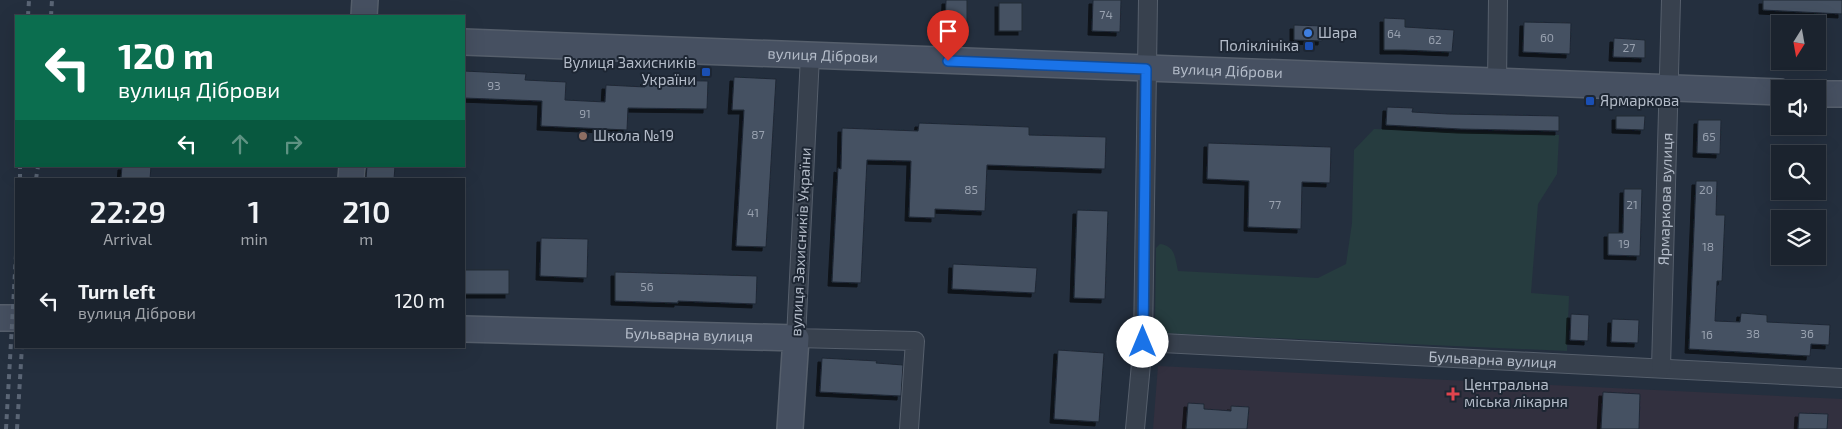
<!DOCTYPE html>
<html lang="en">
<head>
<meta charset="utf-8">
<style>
  :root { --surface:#1b232e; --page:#242b36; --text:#f1f3f6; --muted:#a0a4aa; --line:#39404a }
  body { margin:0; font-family:"Exo 2",sans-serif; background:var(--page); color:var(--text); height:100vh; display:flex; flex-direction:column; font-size:19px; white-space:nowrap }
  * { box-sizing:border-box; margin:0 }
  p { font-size:16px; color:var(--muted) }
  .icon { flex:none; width:28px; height:28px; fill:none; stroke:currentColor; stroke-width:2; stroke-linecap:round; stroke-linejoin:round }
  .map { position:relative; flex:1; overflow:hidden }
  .drawer { position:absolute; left:15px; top:178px; width:450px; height:170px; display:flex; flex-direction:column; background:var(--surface); border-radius:0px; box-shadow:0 5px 20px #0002,0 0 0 1px var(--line) }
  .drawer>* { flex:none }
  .guide { position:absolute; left:15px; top:15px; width:450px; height:152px; border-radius:0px; box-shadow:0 5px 20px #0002,0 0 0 1px var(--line); background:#0b6e4f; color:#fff; overflow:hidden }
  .needle { width:32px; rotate:191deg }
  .tools { position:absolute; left:1771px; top:15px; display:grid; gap:10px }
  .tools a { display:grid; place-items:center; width:55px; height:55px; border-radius:0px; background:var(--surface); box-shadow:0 5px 20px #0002,0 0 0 1px var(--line); font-size:25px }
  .pin { position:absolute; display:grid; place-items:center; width:42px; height:42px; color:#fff; margin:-51px -21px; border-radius:50% 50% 50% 0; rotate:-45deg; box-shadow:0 0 5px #0007 }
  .pin .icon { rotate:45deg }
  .me { position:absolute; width:55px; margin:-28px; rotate:0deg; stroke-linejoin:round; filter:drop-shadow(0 0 4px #0008) }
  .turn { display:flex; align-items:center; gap:18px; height:105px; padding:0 20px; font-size:22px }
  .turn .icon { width:65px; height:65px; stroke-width:2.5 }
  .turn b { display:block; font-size:35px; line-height:42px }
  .lanes { display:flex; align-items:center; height:48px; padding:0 20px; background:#0003; justify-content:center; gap:25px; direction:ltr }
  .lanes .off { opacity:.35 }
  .eta { display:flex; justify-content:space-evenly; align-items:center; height:85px; text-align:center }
  .eta b { font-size:30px; font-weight:600; line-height:35px }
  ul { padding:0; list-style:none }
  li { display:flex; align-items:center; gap:15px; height:75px; padding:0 20px }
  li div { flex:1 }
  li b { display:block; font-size:19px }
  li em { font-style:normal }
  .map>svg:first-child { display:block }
</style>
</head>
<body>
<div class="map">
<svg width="1842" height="429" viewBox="0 0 1842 429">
  <defs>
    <filter id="shadow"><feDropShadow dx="-4" dy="4" stdDeviation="0" flood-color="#0009"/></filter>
  </defs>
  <rect width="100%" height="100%" fill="#242f3e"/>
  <path fill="#32303f" d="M1158,366L1842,399V429H1153Z"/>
  <path fill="#263c3f" d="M1374,129L1559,135L1557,174L1538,204L1531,293L1569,296L1567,351L1160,333L1155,325L1156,248L1160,244C1176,246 1175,259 1178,271L1318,278L1346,264L1352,223L1354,150Z"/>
  <g fill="#455162" stroke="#1f2835" filter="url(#shadow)">
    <path d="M946,0H967V30L945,29Z"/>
    <path d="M1093,0H1121L1120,32L1092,31Z"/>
    <path d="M1763,0H1842V14L1763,10Z"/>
    <rect x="999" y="3" width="23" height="28"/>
    <path d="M1384,18L1405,19V27L1454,30L1452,52L1404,50H1384Z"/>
    <path d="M1524,22L1571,23L1570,54L1523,52Z"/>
    <path d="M1294,25L1323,26L1322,41L1294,40Z"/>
    <path d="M1614,38L1645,40V58L1613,57Z"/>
    <path d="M464,71L526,74L525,80L566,82L565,100L605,102L606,85L645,87V80L708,81L707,109L628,108L627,130L541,126L542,101L464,98Z"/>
    <path d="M734,77L776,79L766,247L736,246L744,110H732Z"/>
    <path d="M1387,107L1413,108L1412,112L1448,114L1559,116V131L1461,129L1386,125Z"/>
    <path d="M1616,116H1645L1644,130L1616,129Z"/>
    <path d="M1698,120H1721L1720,154L1697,153Z"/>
    <path d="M919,123L1029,127V135L1106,137L1105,169L987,165L985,211L935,209V218L909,217L911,161L867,160L861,283L832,282L838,168L841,169L842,128L918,131Z"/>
    <path d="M1208,143L1331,147L1330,183L1302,182L1301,229L1248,227L1249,181L1207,179Z"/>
    <path d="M122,166H151L150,179H121Z"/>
    <path d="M367,166H395L394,179H366Z"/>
    <path d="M1696,181H1717L1716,215H1725L1722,281H1717L1715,321L1740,322L1741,313L1767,315V322L1830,325L1829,345L1811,344L1810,356L1689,349Z"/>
    <path d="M1624,189H1642L1640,256L1608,255V233H1623Z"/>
    <path d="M1077,210L1108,211L1105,299L1074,298Z"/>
    <path d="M541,238L588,239L587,278L540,276Z"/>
    <path d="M953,264L1037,268L1035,293L952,289Z"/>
    <rect x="464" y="270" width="45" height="24"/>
    <path d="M615,272L757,276L756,304L678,301V303L615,301Z"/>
    <path d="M1571,314L1589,315L1588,341L1570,340Z"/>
    <path d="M1612,319L1639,320L1638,343L1611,342Z"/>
    <path d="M1058,350L1104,353L1099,422L1054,419Z"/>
    <path d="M822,358L877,361L876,363L903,365L901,396L820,392Z"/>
    <path d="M1603,392L1640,394L1639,429H1601Z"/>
    <path d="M1188,403L1204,404V409L1219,410L1231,411V406L1249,407L1247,429H1186Z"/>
    <path d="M1799,413L1828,414L1827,429H1798Z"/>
  </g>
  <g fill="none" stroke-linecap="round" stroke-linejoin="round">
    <defs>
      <g id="street">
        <path d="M810,56L796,338L915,341L909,429"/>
        <path d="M1497,82L1498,0"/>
        <path id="s1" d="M1143,342L1842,378"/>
        <path id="s2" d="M1661,368L1671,0"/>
        <path d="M1135,429L1143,342L1148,0"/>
      </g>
      <g id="secondary">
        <path d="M364,16L365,0"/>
        <path id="s3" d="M464,42L1780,92"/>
        <path d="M1818,94H1842"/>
        <path d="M351,179L352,166"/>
        <path d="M0,318H16"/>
        <path id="s4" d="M464,329L796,338L790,429"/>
      </g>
    </defs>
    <use href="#street" stroke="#565f6c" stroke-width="20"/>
    <use href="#secondary" stroke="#565f6c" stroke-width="28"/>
    <use href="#street" stroke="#38414e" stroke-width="18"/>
    <use href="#secondary" stroke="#465061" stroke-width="25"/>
    <g stroke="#5a6575" stroke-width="4" stroke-dasharray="5 5" stroke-linecap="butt">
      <path d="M28,16L29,0"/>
      <path d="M51,16L52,0"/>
      <path d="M20,179V166"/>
      <path d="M36,179L38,166"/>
      <path d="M6,429L16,255"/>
      <path d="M17,429L22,346"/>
    </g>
  </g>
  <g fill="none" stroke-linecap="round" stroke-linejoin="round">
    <defs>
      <path id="route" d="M948,61L1146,69L1143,342"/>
    </defs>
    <use href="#route" stroke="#114b97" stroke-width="12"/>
    <use href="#route" stroke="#1a73e8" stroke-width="9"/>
  </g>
  <circle fill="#3f7fe0" stroke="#1d2633" stroke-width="2" cx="1308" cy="33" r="5"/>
  <g fill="#1a4fb4" stroke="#1d2633" stroke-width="2">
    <rect x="1304" y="41" width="10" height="10" rx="2.5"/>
    <rect x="701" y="67" width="10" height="10" rx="2.5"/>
    <rect x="1585" y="96" width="10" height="10" rx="2.5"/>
  </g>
  <circle fill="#8d6e63" stroke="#1d2633" stroke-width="2" cx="583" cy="136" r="5"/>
  <path fill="#e0444e" stroke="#1d2633" stroke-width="2" d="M1450.5 386.5h5v5h5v5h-5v5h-5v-5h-5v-5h5z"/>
  <g text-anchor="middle" stroke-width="4" stroke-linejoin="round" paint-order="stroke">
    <g font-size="12" fill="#98a1af">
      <text x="1106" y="19">74</text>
      <text x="1394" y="38">64</text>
      <text x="1547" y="42">60</text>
      <text x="1435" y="44">62</text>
      <text x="1629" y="52">27</text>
      <text x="494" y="90">93</text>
      <text x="585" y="118">91</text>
      <text x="758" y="139">87</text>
      <text x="1709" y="141">65</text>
      <text x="971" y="194">85</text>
      <text x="1706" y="194">20</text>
      <text x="1275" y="209">77</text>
      <text x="1632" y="209">21</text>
      <text x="753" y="217">41</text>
      <text x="1624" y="248">19</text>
      <text x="1708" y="251">18</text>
      <text x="647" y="291">56</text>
      <text x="1753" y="338">38</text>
      <text x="1807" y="338">36</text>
      <text x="1707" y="339">16</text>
    </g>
    <g font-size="15" fill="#b4bcc9" stroke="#1d2633" text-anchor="start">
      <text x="1318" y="38">Шара</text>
      <text x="1299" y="51" text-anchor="end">Поліклініка</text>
      <text x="696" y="68" text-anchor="end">Вулиця Захисників<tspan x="696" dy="17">України</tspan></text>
      <text x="1600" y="106">Ярмаркова</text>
      <text x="593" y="141">Школа №19</text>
      <text x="1464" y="390">Центральна<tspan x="1464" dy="17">міська лікарня</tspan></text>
    </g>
    <g font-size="15" fill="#b4bcc9" stroke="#1d2633">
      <text dy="5" stroke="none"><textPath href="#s3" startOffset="359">вулиця Діброви</textPath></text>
      <text dy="5" stroke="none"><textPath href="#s3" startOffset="764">вулиця Діброви</textPath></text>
      <text dy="5" stroke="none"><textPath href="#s2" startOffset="169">Ярмаркова вулиця</textPath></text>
      <text transform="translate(801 242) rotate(-87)" y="5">вулиця Захисників України</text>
      <text dy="5" stroke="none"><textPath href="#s4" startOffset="225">Бульварна вулиця</textPath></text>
      <text dy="5" stroke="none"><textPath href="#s1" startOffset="350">Бульварна вулиця</textPath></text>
    </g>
  </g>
</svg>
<div class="tools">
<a><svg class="needle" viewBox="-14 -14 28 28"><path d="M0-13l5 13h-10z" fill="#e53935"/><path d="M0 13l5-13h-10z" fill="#a0a4aa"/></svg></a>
<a><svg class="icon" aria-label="sound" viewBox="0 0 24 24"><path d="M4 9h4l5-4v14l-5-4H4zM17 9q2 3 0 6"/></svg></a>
<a><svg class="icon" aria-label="search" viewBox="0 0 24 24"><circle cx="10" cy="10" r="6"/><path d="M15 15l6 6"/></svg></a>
<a><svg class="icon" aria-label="layers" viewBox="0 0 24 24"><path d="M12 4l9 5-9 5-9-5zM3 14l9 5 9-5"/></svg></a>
</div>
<div class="pin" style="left:948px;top:61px;background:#d93025"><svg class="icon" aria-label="arrive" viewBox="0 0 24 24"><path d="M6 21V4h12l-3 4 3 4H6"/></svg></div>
<svg class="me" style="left:1143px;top:342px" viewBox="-20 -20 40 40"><circle r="19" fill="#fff"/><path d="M0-13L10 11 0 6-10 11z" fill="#1a73e8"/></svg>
<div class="guide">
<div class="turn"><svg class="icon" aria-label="left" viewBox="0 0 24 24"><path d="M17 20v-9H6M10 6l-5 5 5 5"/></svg><div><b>120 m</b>вулиця Діброви</div></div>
<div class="lanes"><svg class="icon" aria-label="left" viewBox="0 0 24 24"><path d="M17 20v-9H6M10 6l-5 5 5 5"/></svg><svg class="icon off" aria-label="ahead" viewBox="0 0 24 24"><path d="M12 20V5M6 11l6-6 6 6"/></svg><svg class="icon off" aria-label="right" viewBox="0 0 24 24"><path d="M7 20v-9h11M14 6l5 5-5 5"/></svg></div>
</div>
<section class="drawer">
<div class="eta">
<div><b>22:29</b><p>Arrival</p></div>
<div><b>1</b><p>min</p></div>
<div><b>210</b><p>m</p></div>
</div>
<ul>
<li><svg class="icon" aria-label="left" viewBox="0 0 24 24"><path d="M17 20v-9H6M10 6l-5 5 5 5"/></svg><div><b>Turn left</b><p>вулиця Діброви</p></div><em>120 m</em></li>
</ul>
</section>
</div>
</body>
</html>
